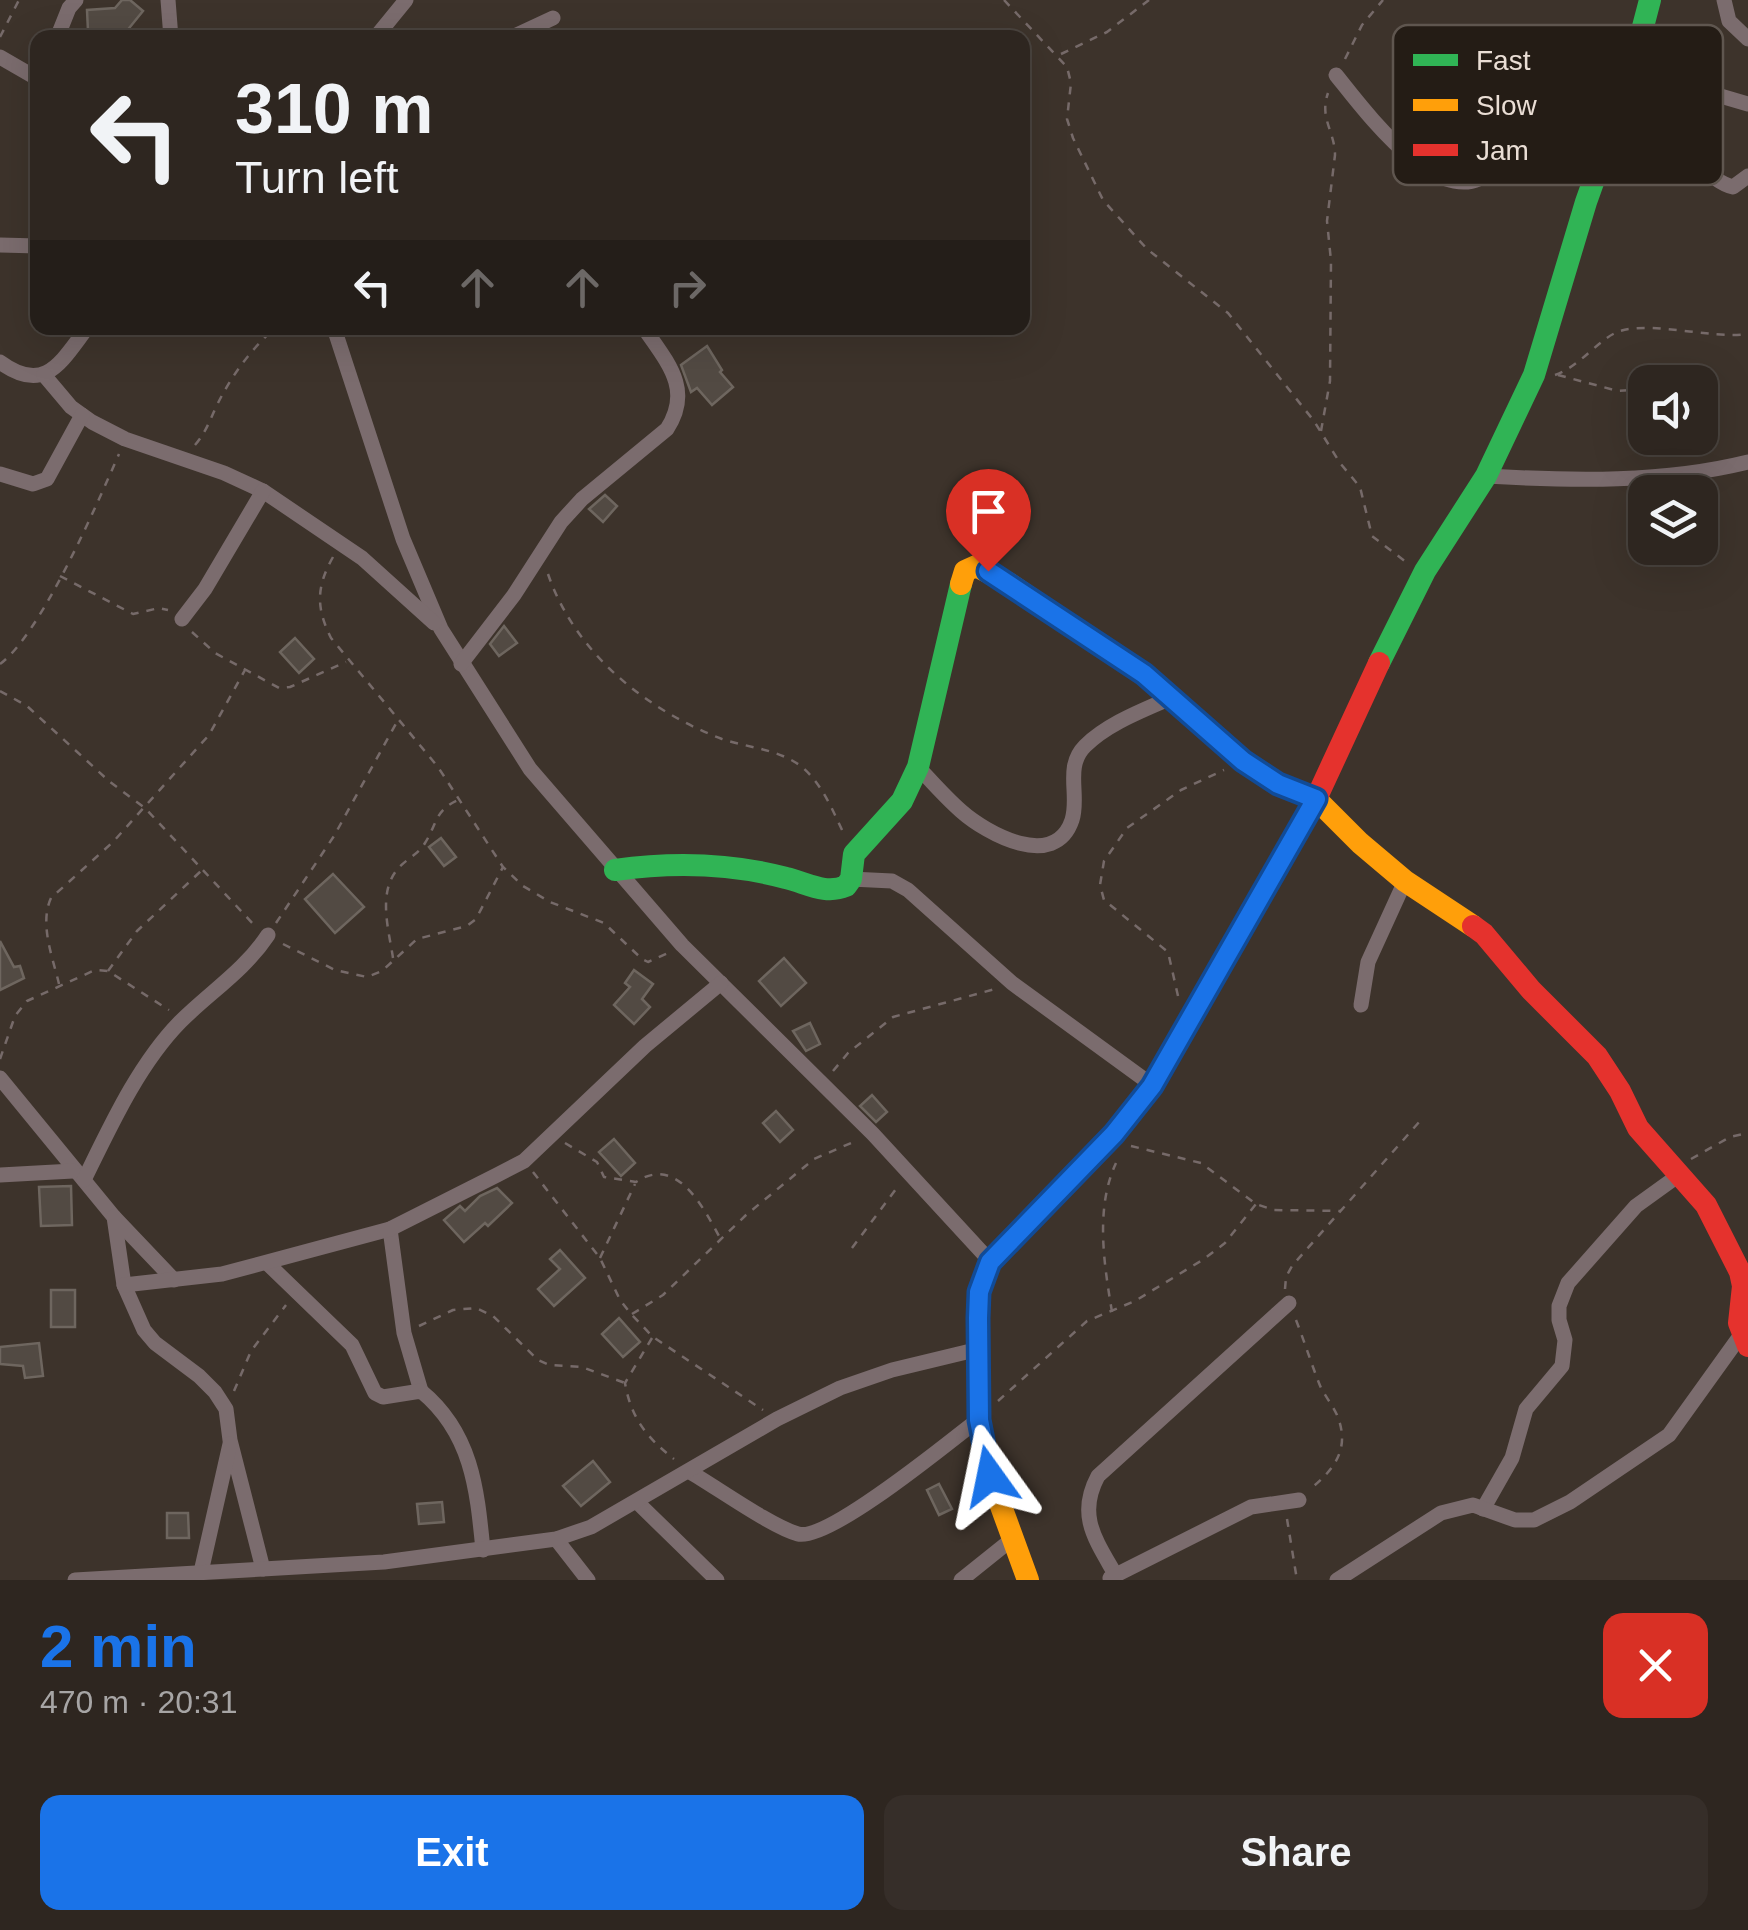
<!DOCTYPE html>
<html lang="en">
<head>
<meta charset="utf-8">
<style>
  :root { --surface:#2e2620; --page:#362e29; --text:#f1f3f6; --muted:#a7a5a5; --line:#49433e; --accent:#1a73e8 }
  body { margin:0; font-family:Helvetica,sans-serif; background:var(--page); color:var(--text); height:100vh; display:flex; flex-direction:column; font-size:38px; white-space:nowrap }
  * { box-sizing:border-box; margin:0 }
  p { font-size:32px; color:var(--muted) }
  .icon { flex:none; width:55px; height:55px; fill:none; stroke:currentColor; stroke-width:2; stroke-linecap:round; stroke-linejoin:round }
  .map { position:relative; height:1580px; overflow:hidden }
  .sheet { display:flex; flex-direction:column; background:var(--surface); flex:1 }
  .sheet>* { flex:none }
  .top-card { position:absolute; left:30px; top:30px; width:1000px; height:305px; border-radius:20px; box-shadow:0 10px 40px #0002,0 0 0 2px var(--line); background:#2e2620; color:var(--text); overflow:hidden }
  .controls { position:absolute; left:1628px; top:365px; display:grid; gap:20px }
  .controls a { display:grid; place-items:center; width:90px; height:90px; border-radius:20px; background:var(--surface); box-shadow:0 10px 40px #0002,0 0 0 2px var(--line); font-size:50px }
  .pin { position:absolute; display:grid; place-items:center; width:85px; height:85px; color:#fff; margin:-102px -42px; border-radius:50% 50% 50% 0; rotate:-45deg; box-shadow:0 0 10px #0007 }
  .pin .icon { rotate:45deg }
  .me { position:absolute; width:110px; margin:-55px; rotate:348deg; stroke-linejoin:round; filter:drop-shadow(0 0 8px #0008) }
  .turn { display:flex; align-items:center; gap:35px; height:210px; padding:0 40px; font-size:45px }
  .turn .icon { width:130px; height:130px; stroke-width:2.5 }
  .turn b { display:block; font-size:70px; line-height:85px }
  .lanes { display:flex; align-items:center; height:95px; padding:0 40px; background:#0003; justify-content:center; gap:50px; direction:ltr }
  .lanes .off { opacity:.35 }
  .round { display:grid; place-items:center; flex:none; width:105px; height:105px; border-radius:20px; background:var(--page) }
  .overview { display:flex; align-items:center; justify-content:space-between; height:170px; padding:0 40px }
  h1 { font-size:60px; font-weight:700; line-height:75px; color:var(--accent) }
  .primary-button { display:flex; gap:20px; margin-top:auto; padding:20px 40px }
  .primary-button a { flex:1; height:115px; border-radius:20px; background:var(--accent); color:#fff; font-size:40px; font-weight:700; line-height:115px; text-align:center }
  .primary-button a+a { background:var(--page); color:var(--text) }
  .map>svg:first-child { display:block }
</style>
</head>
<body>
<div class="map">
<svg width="1748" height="1580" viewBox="0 0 1748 1580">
  <rect width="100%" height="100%" fill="#3d332b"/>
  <g fill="#524a43" stroke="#6e665f" stroke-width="2.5">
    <path d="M122,0H130L143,11L121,38H105V30L88,31L87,10L115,8Z"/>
    <path d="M707,346L722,370L720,372L733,387L712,405L697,388L691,392L681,365Z"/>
    <path d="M605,495L617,506L603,522L589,509Z"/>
    <path d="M504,626L517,643L499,656L490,644Z"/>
    <path d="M295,638L314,659L299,673L280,652Z"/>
    <path d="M441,838L456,857L444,866L429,847Z"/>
    <path d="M333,874L364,907L335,933L305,899Z"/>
    <path d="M0,941L14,967L20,966L24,978L0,990Z"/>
    <path d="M784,958L806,983L781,1006L759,981Z"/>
    <path d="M634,970L653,984L642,999L650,1007L634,1024L614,1005L630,987L625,983Z"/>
    <path d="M810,1023L820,1044L806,1051L793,1031Z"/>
    <path d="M872,1095L887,1112L876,1122L860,1106Z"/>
    <path d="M776,1111L793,1130L780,1142L763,1123Z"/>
    <path d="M614,1139L635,1163L621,1176L599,1152Z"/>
    <path d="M71,1186L72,1225L41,1226L39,1187Z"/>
    <path d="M497,1188L512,1203L488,1226L485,1223L464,1242L444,1220L460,1206L465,1211L480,1196Z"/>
    <path d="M560,1250L585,1278L554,1306L538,1289L560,1269L550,1259Z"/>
    <rect x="51" y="1290" width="24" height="37"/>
    <path d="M619,1318L640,1342L623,1357L602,1334Z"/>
    <path d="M39,1343L43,1376L25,1378L23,1366L0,1364V1347Z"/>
    <path d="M593,1461L610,1482L581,1506L563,1486Z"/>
    <path d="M939,1484L952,1509L939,1515L927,1490Z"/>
    <path d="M442,1502L444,1522L419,1524L417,1504Z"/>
    <path d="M167,1513H188L189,1538H167Z"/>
  </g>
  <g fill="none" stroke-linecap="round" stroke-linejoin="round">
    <g stroke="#766a69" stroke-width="2.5" stroke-dasharray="8 8" stroke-linecap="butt">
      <path d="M1004,0L1067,67L1071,83L1067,119L1073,138L1103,200L1147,249L1228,313L1314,421L1340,463L1360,487L1372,536L1406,562"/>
      <path d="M0,37L19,0"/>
      <path d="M1061,54L1107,32L1149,0"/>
      <path d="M1345,59L1362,25L1383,0"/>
      <path d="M1555,375C1581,366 1599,338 1620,331C1652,321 1711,339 1748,334"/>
      <path d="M1558,375L1618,391L1645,389"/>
      <path d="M1700,391H1702"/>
      <path d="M1321,431L1330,381L1331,261L1327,221L1335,155C1335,132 1319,118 1328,93"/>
      <path d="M195,445C207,431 210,419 218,403C232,375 252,348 275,328"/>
      <path d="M333,557C316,587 316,608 331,638L438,767L503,867L523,886L550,902L604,923L642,959L648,962L668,953"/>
      <path d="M548,574C575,653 646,710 722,739C749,748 779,749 802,767C822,784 832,809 843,832"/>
      <path d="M60,576L133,614L159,608L168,610"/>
      <path d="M192,632L215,653L279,688L290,687L346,662"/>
      <path d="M0,664C41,634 97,504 119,454"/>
      <path d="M0,691L27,706L110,782L145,808L255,926"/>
      <path d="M276,923L334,836L398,720"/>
      <path d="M283,944L335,970L367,977L382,971L417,939L467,926L476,919L503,867"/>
      <path d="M393,958C389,931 378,895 396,871C404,860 418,855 425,843C437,824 435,810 458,800"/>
      <path d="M108,971L137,931L201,871"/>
      <path d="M59,984C53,958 39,924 51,898L113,842L209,735L245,670"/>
      <path d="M1178,996L1168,952L1104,900L1100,885L1104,861L1127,828L1181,790L1224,770"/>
      <path d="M0,1059L15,1016L27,1001L95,970L108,971L169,1010"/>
      <path d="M833,1071L848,1053L893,1017L995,989"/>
      <path d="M565,1143L597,1162L604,1177L636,1182C676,1155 702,1205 719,1236"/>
      <path d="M1131,1146L1201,1163L1256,1204L1274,1210L1341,1211"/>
      <path d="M1691,1159L1730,1137L1748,1133"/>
      <path d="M533,1172L600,1258L620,1300L631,1314L653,1337L763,1410"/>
      <path d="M852,1248L899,1185"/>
      <path d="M600,1258L635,1184"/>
      <path d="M1285,1289L1286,1277L1292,1266L1420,1121"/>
      <path d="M1112,1312C1104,1264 1095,1208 1116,1163"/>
      <path d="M632,1314L663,1295L746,1215L814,1159L858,1140"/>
      <path d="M1296,1320C1305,1343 1312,1366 1321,1388C1326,1397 1333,1406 1337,1415C1351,1449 1334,1470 1309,1490"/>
      <path d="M419,1326L453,1310L476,1308L493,1316L538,1360L549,1365L582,1367L625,1383"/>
      <path d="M652,1338L625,1383C631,1418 647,1438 674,1459"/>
      <path d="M234,1391L251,1351L286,1305"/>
      <path d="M998,1401L1087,1321L1135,1301L1204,1259L1225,1243L1256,1204"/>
      <path d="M1287,1519L1297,1580"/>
    </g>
    <g stroke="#7b6c6e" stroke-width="15">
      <path d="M168,0L171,38"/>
      <path d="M1724,0L1729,21L1748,39"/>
      <path d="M57,38L69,8L76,0"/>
      <path d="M375,38L406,0"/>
      <path d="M510,38L553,18"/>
      <path d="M0,57L38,79"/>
      <path d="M1336,75C1362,107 1444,220 1492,169C1497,164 1500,155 1503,149C1519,116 1533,80 1568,66L1602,80L1628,84L1642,92L1666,80L1748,104"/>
      <path d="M1642,92C1664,118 1700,179 1733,187L1748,176"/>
      <path d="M0,245L38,246"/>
      <path d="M334,328L403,539L441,629L530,769L682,945L873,1134L990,1261"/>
      <path d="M0,362C45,395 61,362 87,328"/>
      <path d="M44,375L71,407L92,422L125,439L224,473L263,491L362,558L434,623"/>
      <path d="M0,474L33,484L47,479L82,415"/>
      <path d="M1486,476C1573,481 1663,483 1748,462"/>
      <path d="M182,619L205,589L263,491"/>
      <path d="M461,664L514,595L561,522L582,499L667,429C693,389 667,362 644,328"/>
      <path d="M918,767C932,782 946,798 961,811C987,834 1055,871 1072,820C1080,795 1064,767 1085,746C1108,723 1144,710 1173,697"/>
      <path d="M851,879L892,881L908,890L1012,983L1152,1085"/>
      <path d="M1361,1005L1368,962L1405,881"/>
      <path d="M0,1078L114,1217L124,1285L144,1330L155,1343L199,1376L215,1392L226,1409L230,1440L263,1569"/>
      <path d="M0,1175L73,1171"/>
      <path d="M84,1180C110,1127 138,1065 180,1022C210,992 244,971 268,935"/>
      <path d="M114,1217L174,1280"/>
      <path d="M390,1229L404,1333L421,1391"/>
      <path d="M267,1263L352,1345L375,1393L383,1397L421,1391C472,1433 477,1489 483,1550"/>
      <path d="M124,1285L222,1274L390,1229L497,1175L524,1161L645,1046L721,983"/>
      <path d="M690,1472C716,1487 772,1527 798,1534C828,1542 949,1442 979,1419"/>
      <path d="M637,1502L717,1580"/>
      <path d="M1483,1509L1512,1458L1526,1409L1562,1366L1565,1340L1559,1320V1306L1568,1283L1636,1206L1679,1175"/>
      <path d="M556,1539L588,1580"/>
      <path d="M201,1572L230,1444"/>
      <path d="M1115,1574C1095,1539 1077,1515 1098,1476L1289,1303"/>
      <path d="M1110,1578L1251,1507L1299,1500"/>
      <path d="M75,1580L384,1562L556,1539L591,1527L777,1419L840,1388L892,1370L979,1349"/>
      <path d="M961,1580L1011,1540"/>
      <path d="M1337,1580L1441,1513L1473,1505L1515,1520H1534L1570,1502L1669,1435L1743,1332"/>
    </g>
    <g stroke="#30b455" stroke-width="22">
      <path d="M1379,663L1425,571L1486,476L1534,375L1586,202L1628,84L1650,0"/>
      <path d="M615,870C672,862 730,863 786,878C807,883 825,895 846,886L851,879L854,854L902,801L918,767L961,584"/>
    </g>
    <g stroke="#ff9f0a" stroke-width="22">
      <path d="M961,584L965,571L976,566L1010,584L1144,675L1243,761L1279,784L1316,799L1360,843L1405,881L1473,926"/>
      <path d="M1028,1580L990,1476L979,1419V1292L990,1261L1034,1216"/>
    </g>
    <g stroke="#e5322d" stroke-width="22">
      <path d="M1473,926L1484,934L1531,990L1597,1056L1620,1091L1638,1128L1706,1205L1740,1272L1743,1286L1739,1323L1748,1346"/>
      <path d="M1034,1216L1114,1134L1152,1085L1316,799L1379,663"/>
    </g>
  </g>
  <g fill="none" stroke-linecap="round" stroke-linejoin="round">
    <defs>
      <path id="route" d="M988,571L1144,674L1243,761L1278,784L1316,799L1152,1086L1114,1134L990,1262L979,1292L978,1318L979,1420L990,1476"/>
    </defs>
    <use href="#route" stroke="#114b97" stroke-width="25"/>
    <use href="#route" stroke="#1a73e8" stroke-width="18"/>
  </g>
  <rect x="1393" y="25" width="330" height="160" rx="15" fill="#241c15" stroke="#5f564f" stroke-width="2.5"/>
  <rect x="1413" y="54" width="45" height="12" fill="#30b455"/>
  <rect x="1413" y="99" width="45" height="12" fill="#ff9f0a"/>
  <rect x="1413" y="144" width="45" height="12" fill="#e5322d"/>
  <g font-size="28" fill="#eaded5">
    <text x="1476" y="70">Fast</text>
    <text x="1476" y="115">Slow</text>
    <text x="1476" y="160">Jam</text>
  </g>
</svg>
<div class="controls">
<a><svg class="icon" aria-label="sound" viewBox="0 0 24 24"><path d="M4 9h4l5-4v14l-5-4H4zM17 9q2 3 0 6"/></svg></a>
<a><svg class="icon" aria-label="layers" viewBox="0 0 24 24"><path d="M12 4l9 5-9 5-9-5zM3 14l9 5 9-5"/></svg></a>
</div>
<div class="pin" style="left:988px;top:571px;background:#d93025"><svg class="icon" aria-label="arrive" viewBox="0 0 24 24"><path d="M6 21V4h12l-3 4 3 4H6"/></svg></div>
<svg class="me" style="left:990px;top:1476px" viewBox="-20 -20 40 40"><path d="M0-17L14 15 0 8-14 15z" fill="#1a73e8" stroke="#fff" stroke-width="4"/></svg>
<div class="top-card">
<div class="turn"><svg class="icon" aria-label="left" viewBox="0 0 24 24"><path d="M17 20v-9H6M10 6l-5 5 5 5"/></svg><div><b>310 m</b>Turn left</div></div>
<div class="lanes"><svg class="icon" aria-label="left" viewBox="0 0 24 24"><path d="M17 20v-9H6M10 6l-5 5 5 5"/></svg><svg class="icon off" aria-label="ahead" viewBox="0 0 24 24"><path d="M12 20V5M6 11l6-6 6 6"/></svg><svg class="icon off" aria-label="ahead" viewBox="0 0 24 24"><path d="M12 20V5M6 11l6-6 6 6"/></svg><svg class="icon off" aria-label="right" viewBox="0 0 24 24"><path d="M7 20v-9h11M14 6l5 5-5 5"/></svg></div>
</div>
</div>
<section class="sheet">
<div class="overview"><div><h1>2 min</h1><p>470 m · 20:31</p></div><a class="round" style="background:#d93025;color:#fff"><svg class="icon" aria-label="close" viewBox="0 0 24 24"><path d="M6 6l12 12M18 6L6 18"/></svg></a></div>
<div class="primary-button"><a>Exit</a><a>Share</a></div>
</section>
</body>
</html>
